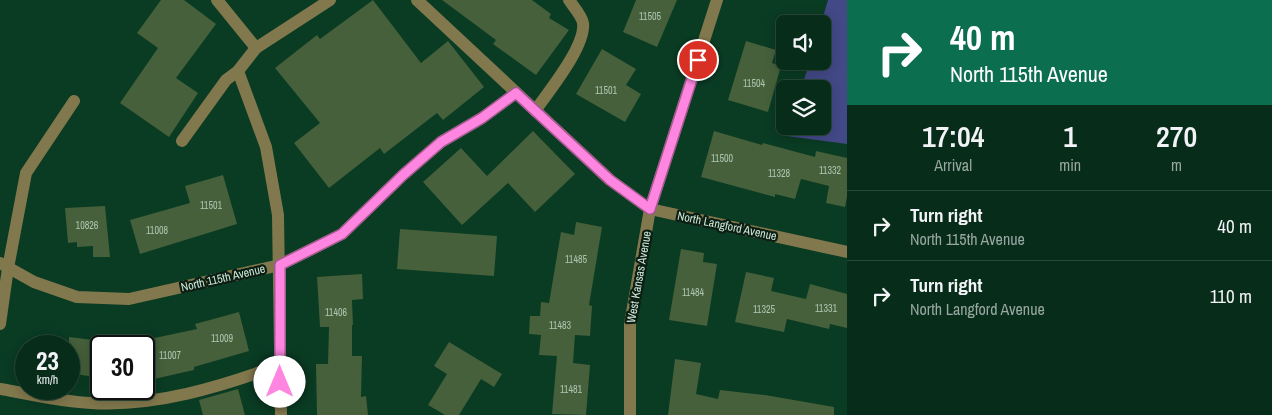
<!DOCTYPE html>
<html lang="en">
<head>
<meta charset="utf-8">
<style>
  :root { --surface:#082c1a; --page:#113423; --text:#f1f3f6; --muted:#98a7a2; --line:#294839 }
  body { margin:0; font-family:"Archivo Narrow",sans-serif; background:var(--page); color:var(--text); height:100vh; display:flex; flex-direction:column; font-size:19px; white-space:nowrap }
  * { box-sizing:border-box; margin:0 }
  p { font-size:16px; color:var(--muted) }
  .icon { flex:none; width:28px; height:28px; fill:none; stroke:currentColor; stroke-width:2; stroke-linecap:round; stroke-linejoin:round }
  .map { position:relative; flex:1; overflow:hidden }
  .drawer { display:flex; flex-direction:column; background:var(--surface); width:425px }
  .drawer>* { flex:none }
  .guide { background:#0b6e4f; color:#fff; overflow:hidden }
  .controls { position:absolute; left:776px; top:15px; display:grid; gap:10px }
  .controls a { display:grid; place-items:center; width:55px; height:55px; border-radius:8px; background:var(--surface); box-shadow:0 2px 12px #0003,0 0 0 1px var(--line); font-size:25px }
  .speed { position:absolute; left:15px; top:335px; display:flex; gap:10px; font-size:25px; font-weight:700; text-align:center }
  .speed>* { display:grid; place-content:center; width:65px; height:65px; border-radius:50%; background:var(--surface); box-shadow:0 2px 12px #0003,0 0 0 1px var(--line); line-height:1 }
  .speed small { font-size:12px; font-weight:400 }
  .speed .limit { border:2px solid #111; border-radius:8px; background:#fff; color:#111 }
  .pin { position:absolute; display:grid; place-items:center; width:42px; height:42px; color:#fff; margin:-21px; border:2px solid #fff; border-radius:50%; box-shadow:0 1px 5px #0007 }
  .me { position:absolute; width:55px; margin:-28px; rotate:0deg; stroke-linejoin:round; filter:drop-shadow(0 0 4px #0008) }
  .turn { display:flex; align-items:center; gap:18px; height:105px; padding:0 20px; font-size:22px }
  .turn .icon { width:65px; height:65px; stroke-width:2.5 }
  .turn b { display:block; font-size:35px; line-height:42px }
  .eta { display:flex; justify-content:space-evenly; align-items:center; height:85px; text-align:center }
  .eta b { font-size:30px; font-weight:600; line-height:35px }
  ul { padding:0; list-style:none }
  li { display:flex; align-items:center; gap:15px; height:70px; padding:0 20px; border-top:1px solid var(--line) }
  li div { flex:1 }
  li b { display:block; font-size:19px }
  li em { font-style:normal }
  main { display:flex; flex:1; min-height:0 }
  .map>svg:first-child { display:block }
</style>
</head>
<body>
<main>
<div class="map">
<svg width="847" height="415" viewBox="0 0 847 415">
  <rect width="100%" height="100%" fill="#0a3b23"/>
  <path fill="#434987" d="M828,0H847V144L787,136L790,126H822V89H801L810,61H822V24H821Z"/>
  <g fill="#45603a">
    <path d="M161,0H184L216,24L176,78L198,93L169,137L120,103L158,48L137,33Z"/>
    <path d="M373,0L421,63L448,41L484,87L443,120L437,113L384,154L380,148L329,188L294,143L320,123L275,68L317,35L320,39Z"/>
    <path d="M442,0H532L551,14L549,18L569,30L536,75L493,44L496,40Z"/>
    <path d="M636,0H677L657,47L623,32Z"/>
    <path d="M746,41L776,50L772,63L781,66L768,112L728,100Z"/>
    <path d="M602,49L636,69L626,85L641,94L625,122L576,94Z"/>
    <path d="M533,131L575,174L535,212L508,183L462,225L423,182L461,148L487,176Z"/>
    <path d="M714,131L762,145L763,143L815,157L816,151L847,158V197L845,207L826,203L829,186L801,179L795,199L775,194V197L701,177Z"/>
    <path d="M223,175L237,224L140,254L130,220L190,203L185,186Z"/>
    <path d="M105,206L110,257H93V246L77,247V242L68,243L65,208Z"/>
    <path d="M576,222L602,227L589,305L592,306L590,336L575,335L573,363L590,365L586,415L552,414L557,356L539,355L541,335L529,334L530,316H540L541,302L549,303L561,232L574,235Z"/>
    <path d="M400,229L497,236L494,276L397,269Z"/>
    <path d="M681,249L704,253L703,262L717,264L707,326L669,320Z"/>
    <path d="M746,272L774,278L771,291L806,299L810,284L847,294V328L830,324L829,329L787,319L784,332L735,322Z"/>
    <path d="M362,274L363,299L352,300L353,325H352V356H362L361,397L366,396L368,415H317L316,364H328L329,327H320L317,277Z"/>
    <path d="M239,312L249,351L194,367V370L154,379L145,340L197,329L195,324Z"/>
    <path d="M69,337L101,341V378L69,373Z"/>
    <path d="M449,342L502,374L494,387L481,379L459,415H445L428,405L447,374L434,366Z"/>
    <path d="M675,359L701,363L696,394L718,399L720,390L765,395L834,407V415H668Z"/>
    <path d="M238,389L245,415H203L199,400Z"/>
  </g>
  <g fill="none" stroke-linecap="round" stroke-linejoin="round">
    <g stroke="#82784d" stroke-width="12">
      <path d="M217,0L256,48"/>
      <path d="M417,0L610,180L650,209L847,252"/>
      <path d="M535,111C549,91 586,46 583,23C582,16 573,6 569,0"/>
      <path d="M182,141L226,80L238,71"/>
      <path d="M0,263L34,282L77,297L129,299L280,265L342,234L403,175L441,142L482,118L516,93"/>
      <path d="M0,324L8,268L26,173L74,101"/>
      <path d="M0,389C30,394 60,402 91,403C155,407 220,387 280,365"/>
      <path d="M281,415L278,215L266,147L238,71L256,48L330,0"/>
      <path d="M630,415V324L650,209L717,0"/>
    </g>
  </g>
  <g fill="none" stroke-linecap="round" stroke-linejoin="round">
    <defs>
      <path id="route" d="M280,382V265L342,234L403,175L441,142L482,118L516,93L610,180L650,209L698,60"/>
    </defs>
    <use href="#route" stroke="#a55792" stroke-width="12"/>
    <use href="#route" stroke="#fe86e0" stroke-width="9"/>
  </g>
  <g text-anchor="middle" stroke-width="4.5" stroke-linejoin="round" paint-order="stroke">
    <g font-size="10" fill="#acc5b0">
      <text x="650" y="20">11505</text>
      <text x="754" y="87">11504</text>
      <text x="606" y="94">11501</text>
      <text x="722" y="162">11500</text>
      <text x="830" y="174">11332</text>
      <text x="779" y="177">11328</text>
      <text x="211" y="209">11501</text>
      <text x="87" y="229">10826</text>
      <text x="157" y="234">11008</text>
      <text x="576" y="263">11485</text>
      <text x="693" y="296">11484</text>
      <text x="826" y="312">11331</text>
      <text x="764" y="313">11325</text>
      <text x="336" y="316">11406</text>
      <text x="560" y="329">11483</text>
      <text x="222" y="342">11009</text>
      <text x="170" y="359">11007</text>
      <text x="571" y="393">11481</text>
    </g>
    <g font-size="12" fill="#cee7d7" stroke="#0b1e13">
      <text transform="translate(727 226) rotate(12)" y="4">North Langford Avenue</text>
      <text transform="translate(639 277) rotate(-80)" y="4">West Kansas Avenue</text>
      <text transform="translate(223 278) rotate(-13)" y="4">North 115th Avenue</text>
    </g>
  </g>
</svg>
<div class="controls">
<a><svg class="icon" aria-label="sound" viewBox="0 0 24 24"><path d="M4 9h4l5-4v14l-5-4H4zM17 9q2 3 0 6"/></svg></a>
<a><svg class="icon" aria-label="layers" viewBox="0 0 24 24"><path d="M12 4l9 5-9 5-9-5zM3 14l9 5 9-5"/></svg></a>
</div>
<div class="speed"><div>23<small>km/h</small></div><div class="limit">30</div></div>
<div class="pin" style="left:698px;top:60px;background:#d93025"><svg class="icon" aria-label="arrive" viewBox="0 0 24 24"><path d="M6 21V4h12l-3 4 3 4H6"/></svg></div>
<svg class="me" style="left:280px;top:382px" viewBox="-20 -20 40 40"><circle r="19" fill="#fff"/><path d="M0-13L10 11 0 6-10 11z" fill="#fe86e0"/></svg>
</div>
<section class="drawer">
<div class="guide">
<div class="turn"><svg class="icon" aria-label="right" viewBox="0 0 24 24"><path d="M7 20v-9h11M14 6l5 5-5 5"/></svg><div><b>40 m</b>North 115th Avenue</div></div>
</div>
<div class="eta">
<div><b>17:04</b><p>Arrival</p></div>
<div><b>1</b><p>min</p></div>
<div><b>270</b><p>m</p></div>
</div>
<ul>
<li><svg class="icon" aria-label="right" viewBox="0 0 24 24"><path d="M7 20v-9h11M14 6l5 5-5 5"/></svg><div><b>Turn right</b><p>North 115th Avenue</p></div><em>40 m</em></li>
<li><svg class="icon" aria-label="right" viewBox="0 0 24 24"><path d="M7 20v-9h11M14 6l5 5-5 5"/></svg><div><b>Turn right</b><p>North Langford Avenue</p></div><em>110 m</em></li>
</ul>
</section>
</main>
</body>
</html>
